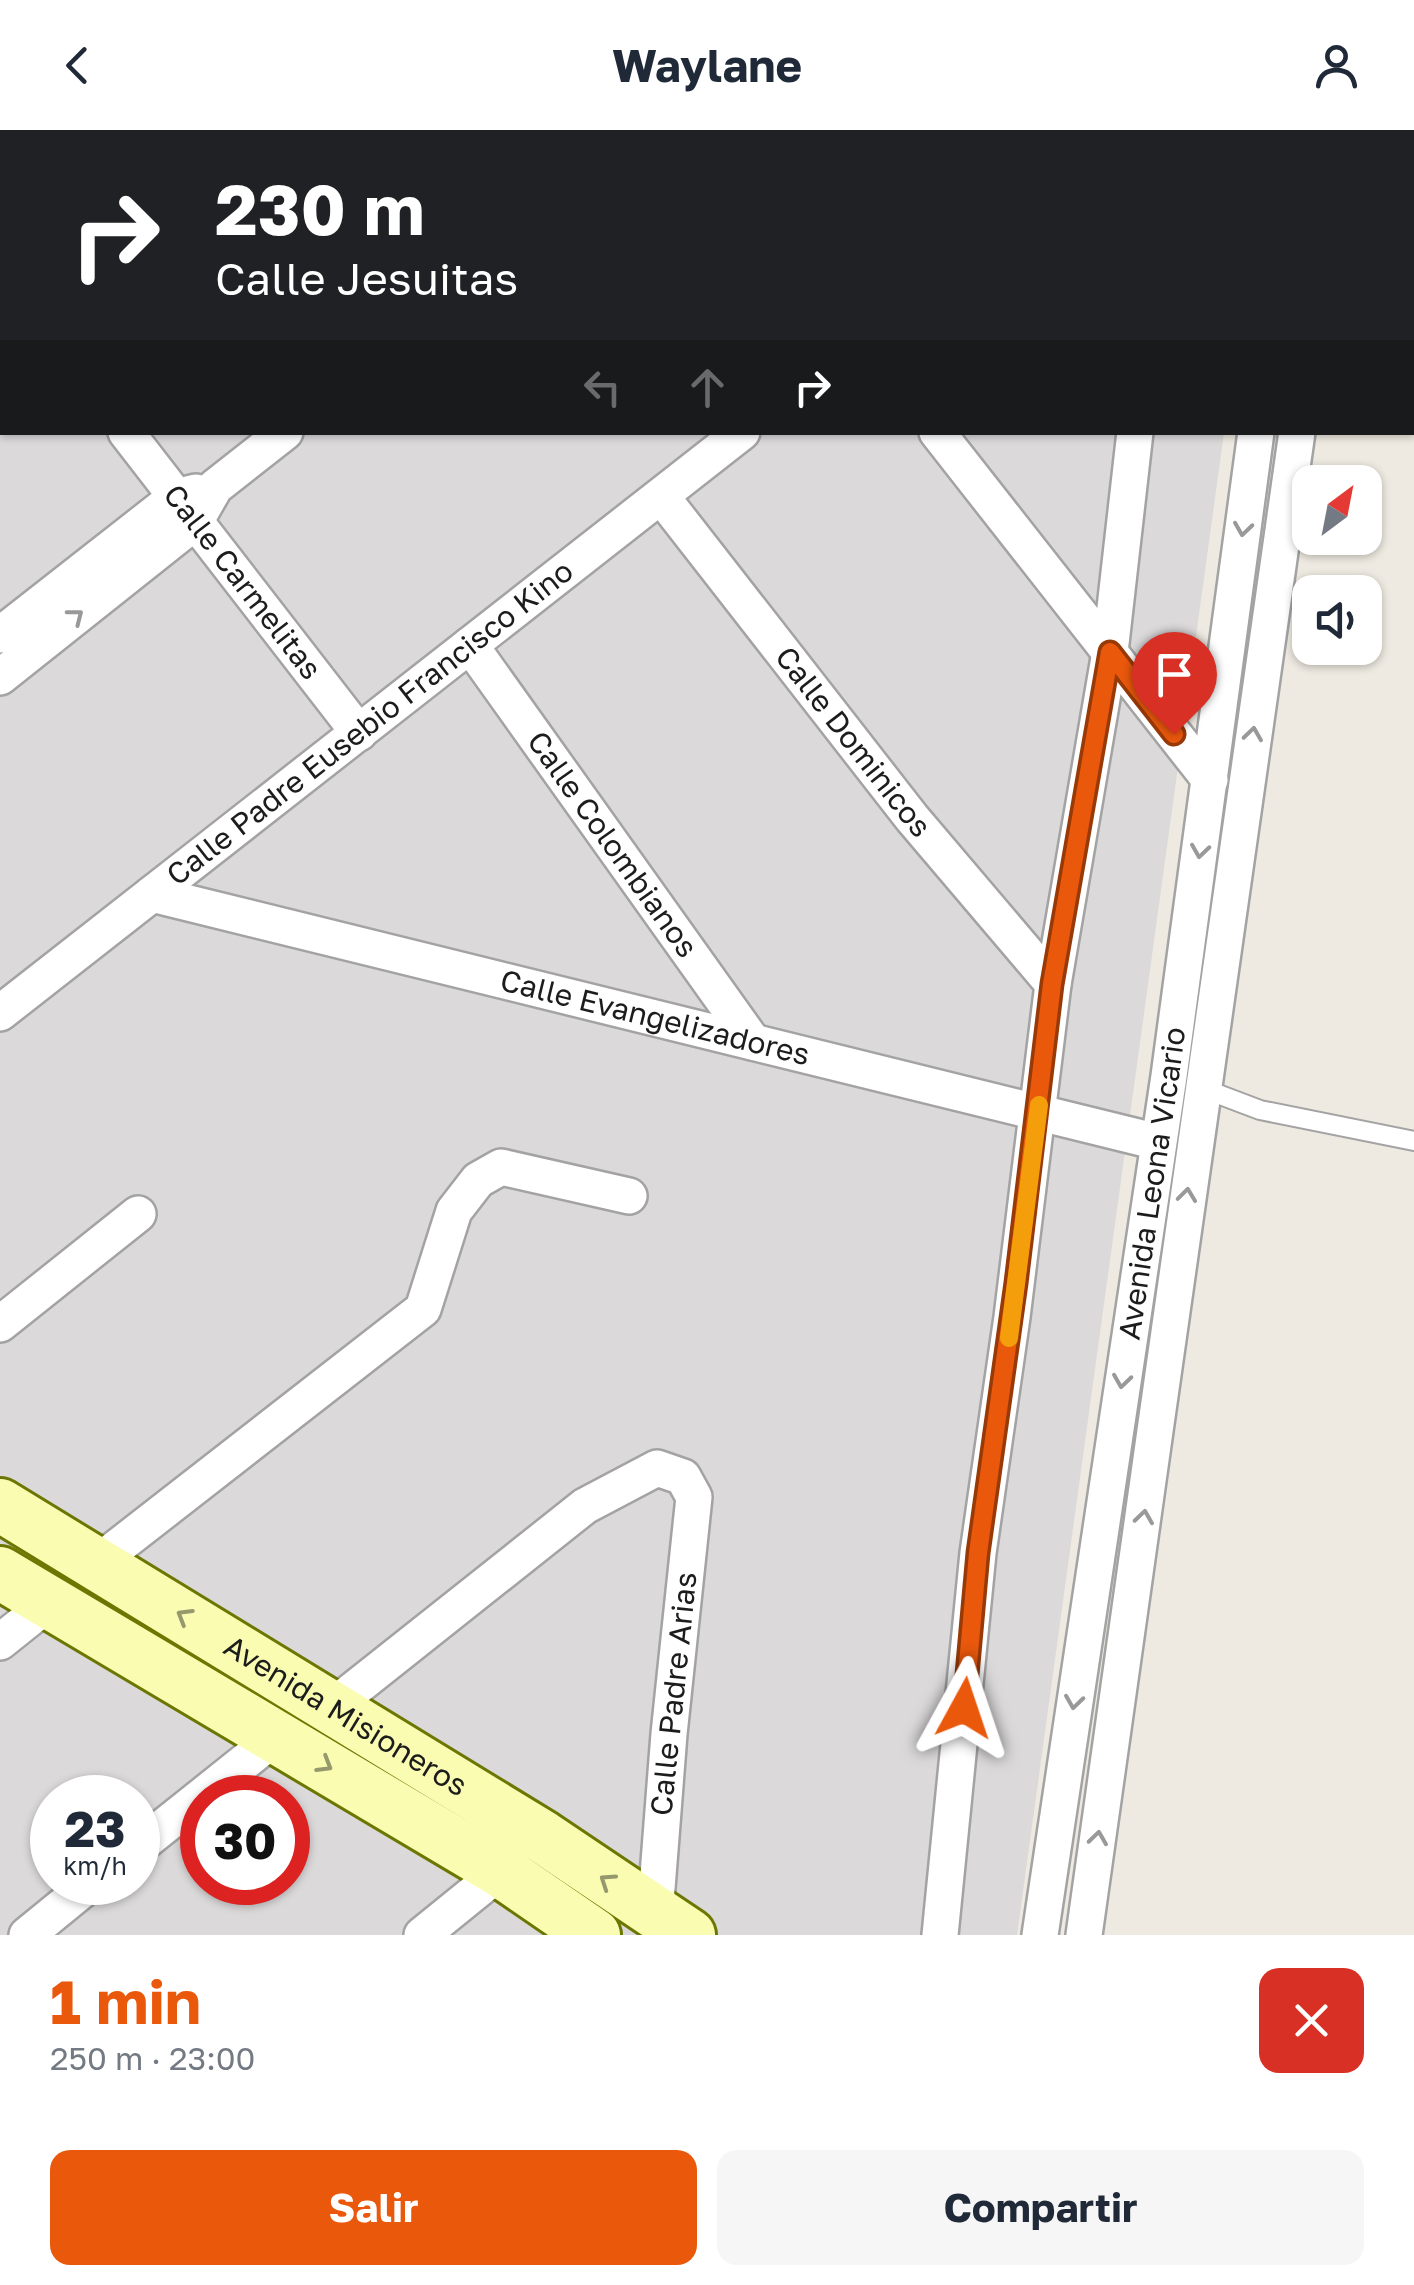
<!DOCTYPE html>
<html lang="es">
<head>
<meta charset="utf-8">
<style>
  :root { --surface:#fff; --page:#f6f6f7; --text:#1f2937; --muted:#747a83; --accent:#ea580c }
  body { margin:0; font-family:"Golos Text",sans-serif; background:var(--page); color:var(--text); height:100vh; display:flex; flex-direction:column; font-size:38px; white-space:nowrap }
  * { box-sizing:border-box; margin:0 }
  p { font-size:32px; color:var(--muted) }
  .icon { flex:none; width:55px; height:55px; fill:none; stroke:currentColor; stroke-width:2; stroke-linecap:round; stroke-linejoin:round }
  .map { position:relative; height:1805px; overflow:hidden }
  .sheet { display:flex; flex-direction:column; background:var(--surface); flex:1 }
  .sheet>* { flex:none }
  .guide { position:absolute; left:0px; top:0px; width:1415px; height:305px; box-shadow:0 2px 8px #0004; background:#202124; color:#fff; overflow:hidden }
  .needle { width:65px; rotate:32deg }
  .fabs { position:absolute; left:1292px; top:335px; display:grid; gap:20px }
  .fabs a { display:grid; place-items:center; width:90px; height:90px; border-radius:20px; background:var(--surface); box-shadow:0 2px 8px #0004; font-size:50px }
  .speed { position:absolute; left:30px; top:1645px; display:flex; gap:20px; font-size:50px; font-weight:700; text-align:center }
  .speed>* { display:grid; place-content:center; width:130px; height:130px; border-radius:50%; background:var(--surface); box-shadow:0 2px 8px #0004; line-height:1 }
  .speed small { font-size:25px; font-weight:400 }
  .speed .limit { border:15px solid #d22; background:#fff; color:#111 }
  .pin { position:absolute; display:grid; place-items:center; width:85px; height:85px; color:#fff; margin:-102px -42px; border-radius:50% 50% 50% 0; rotate:-45deg; box-shadow:0 0 10px #0007 }
  .pin .icon { rotate:45deg }
  .me { position:absolute; width:110px; margin:-55px; rotate:5deg; stroke-linejoin:round; filter:drop-shadow(0 0 8px #0008) }
  .turn { display:flex; align-items:center; gap:35px; height:210px; padding:0 50px; font-size:45px }
  .turn .icon { width:130px; height:130px; stroke-width:2.5 }
  .turn b { display:block; font-size:70px; line-height:85px }
  .lanes { display:flex; align-items:center; height:95px; padding:0 50px; background:#0003; justify-content:center; gap:50px; direction:ltr }
  .lanes .off { opacity:.35 }
  .round { display:grid; place-items:center; flex:none; width:105px; height:105px; border-radius:20px; background:var(--page) }
  .overview { display:flex; align-items:center; justify-content:space-between; height:170px; padding:0 50px }
  h1 { font-size:60px; font-weight:700; line-height:75px; color:var(--accent) }
  .button { display:flex; gap:20px; margin-top:auto; padding:20px 50px }
  .button a { flex:1; height:115px; border-radius:20px; background:var(--accent); color:#fff; font-size:40px; font-weight:700; line-height:115px; text-align:center }
  .button a+a { background:var(--page); color:var(--text) }
  header { display:flex; justify-content:space-between; align-items:center; height:130px; padding:0 50px; background:var(--surface); font-size:45px; font-weight:700 }
  .map>svg:first-child { display:block }
</style>
</head>
<body>
<header><svg class="icon" aria-label="back" viewBox="0 0 24 24"><path d="M15 5l-7 7 7 7"/></svg>Waylane<svg class="icon" aria-label="person" viewBox="0 0 24 24"><circle cx="12" cy="8" r="4"/><path d="M4 21q1-7 8-7t8 7"/></svg></header>
<div class="map">
<svg width="1414" height="1805" viewBox="0 0 1414 1805">
  <rect width="100%" height="100%" fill="#eeeae1"/>
  <path fill="#dbd9d9" fill-rule="evenodd" d="M0,0H1266L2,2V302L1224,303L1017,1805H0ZM52,1668H138V1752H52ZM202,1668H288V1752H202Z"/>
  <g fill="none" stroke-linecap="round" stroke-linejoin="round">
    <defs>
      <g id="lane">
        <path d="M1412,165H1414"/>
        <path d="M1202,958L1260,980L1414,1011"/>
      </g>
      <g id="street">
        <path d="M76,2L80,0"/>
        <path d="M675,2L678,0"/>
        <path d="M1126,2L1129,0"/>
        <path d="M1173,2L1174,0"/>
        <path d="M1296,2L1297,0"/>
        <path d="M1340,2V0"/>
        <path d="M0,61L2,60"/>
        <path d="M0,140L2,143"/>
        <path id="s1" d="M126,302L359,603"/>
        <path d="M937,302L1210,650"/>
        <path id="s2" d="M661,366L912,688L1053,854"/>
        <path d="M0,505L176,367L196,362"/>
        <path id="s3" d="M470,515L753,912"/>
        <path d="M0,547L195,392L215,357L285,302"/>
        <path id="s4" d="M152,764L1158,1012"/>
        <path id="s5" d="M0,883L742,302"/>
        <path d="M0,1194L138,1084"/>
        <path d="M97,1433L423,1179L454,1081L478,1050L501,1037L629,1066"/>
        <path d="M0,1512L50,1472"/>
        <path d="M333,1576L585,1376L657,1338L683,1347L694,1367L669,1604L655,1784"/>
        <path d="M138,1717L277,1606"/>
        <path d="M27,1805L92,1752"/>
        <path d="M422,1805L501,1741"/>
        <path d="M940,1805L978,1423L1012,1187L1053,854L1110,522L1135,302"/>
        <path id="s6" d="M1040,1805L1169,946L1256,302"/>
        <path d="M1084,1805C1155,1304 1224,803 1297,302"/>
      </g>
      <g id="secondary">
        <path id="s7" d="M0,1375L543,1707L689,1805"/>
        <path d="M0,1443L501,1741L594,1805"/>
      </g>
    </defs>
    <use href="#lane" stroke="#a3a3a3" stroke-width="22"/>
    <use href="#street" stroke="#a3a3a3" stroke-width="40"/>
    <use href="#secondary" stroke="#6b7700" stroke-width="58"/>
    <use href="#lane" stroke="#fff" stroke-width="18"/>
    <use href="#street" stroke="#fff" stroke-width="35"/>
    <use href="#secondary" stroke="#fafdb1" stroke-width="52"/>
  </g>
  <defs><path id="oneway-chevron" d="M-2-3.5L2.5 0L-2 3.5" fill="none" stroke-width="1.6" stroke-linecap="round" stroke-linejoin="round" transform="scale(2.5)"/></defs>
  <g stroke="#999">
    <use href="#oneway-chevron" transform="translate(1243 399) rotate(98)"/>
    <use href="#oneway-chevron" transform="translate(76 486) rotate(-38)"/>
    <use href="#oneway-chevron" transform="translate(1253 604) rotate(-82)"/>
    <use href="#oneway-chevron" transform="translate(1200 721) rotate(98)"/>
    <use href="#oneway-chevron" transform="translate(1187 1065) rotate(-83)"/>
    <use href="#oneway-chevron" transform="translate(1122 1251) rotate(98)"/>
    <use href="#oneway-chevron" transform="translate(1144 1387) rotate(-82)"/>
    <use href="#oneway-chevron" transform="translate(1074 1572) rotate(98)"/>
    <use href="#oneway-chevron" transform="translate(1098 1708) rotate(-82)"/>
  </g>
  <g stroke="#96986e">
    <use href="#oneway-chevron" transform="translate(184 1486) rotate(-149)"/>
    <use href="#oneway-chevron" transform="translate(325 1635) rotate(31)"/>
    <use href="#oneway-chevron" transform="translate(607 1751) rotate(-146)"/>
  </g>
  <g fill="none" stroke-linecap="round" stroke-linejoin="round">
    <defs>
      <path id="route" d="M964,1578L978,1423L1016,1153L1052,854L1110,522L1174,604"/>
    </defs>
    <use href="#route" stroke="#983908" stroke-width="25"/>
    <use href="#route" stroke="#ea580c" stroke-width="18"/>
    <path stroke="#f59e0b" stroke-width="18" d="M1009,1208L1039,975"/>
  </g>
  <g text-anchor="middle" stroke-width="9" stroke-linejoin="round" paint-order="stroke">
    <g font-size="30" fill="#1c1c1c" stroke="#fff">
      <text dy="10" stroke="none"><textPath href="#s1" startOffset="190">Calle Carmelitas</textPath></text>
      <text dy="10" stroke="none"><textPath href="#s5" startOffset="470">Calle Padre Eusebio Francisco Kino</textPath></text>
      <text dy="10" stroke="none"><textPath href="#s2" startOffset="312">Calle Dominicos</textPath></text>
      <text dy="10" stroke="none"><textPath href="#s3" startOffset="245">Calle Colombianos</textPath></text>
      <text dy="10" stroke="none"><textPath href="#s4" startOffset="518">Calle Evangelizadores</textPath></text>
      <text dy="10" stroke="none"><textPath href="#s6" startOffset="760">Avenida Leona Vicario</textPath></text>
      <text transform="translate(674 1564) rotate(-84)" y="10">Calle Padre Arias</text>
      <text dy="10" stroke="none"><textPath href="#s7" startOffset="405">Avenida Misioneros</textPath></text>
    </g>
  </g>
</svg>
<div class="fabs">
<a><svg class="needle" viewBox="-14 -14 28 28"><path d="M0-13l5 13h-10z" fill="#e53935"/><path d="M0 13l5-13h-10z" fill="#747a83"/></svg></a>
<a><svg class="icon" aria-label="sound" viewBox="0 0 24 24"><path d="M4 9h4l5-4v14l-5-4H4zM17 9q2 3 0 6"/></svg></a>
</div>
<div class="speed"><div>23<small>km/h</small></div><div class="limit">30</div></div>
<div class="pin" style="left:1174px;top:604px;background:#d93025"><svg class="icon" aria-label="arrive" viewBox="0 0 24 24"><path d="M6 21V4h12l-3 4 3 4H6"/></svg></div>
<svg class="me" style="left:964px;top:1578px" viewBox="-20 -20 40 40"><path d="M0-17L14 15 0 8-14 15z" fill="#ea580c" stroke="#fff" stroke-width="4"/></svg>
<div class="guide">
<div class="turn"><svg class="icon" aria-label="right" viewBox="0 0 24 24"><path d="M7 20v-9h11M14 6l5 5-5 5"/></svg><div><b>230 m</b>Calle Jesuitas</div></div>
<div class="lanes"><svg class="icon off" aria-label="left" viewBox="0 0 24 24"><path d="M17 20v-9H6M10 6l-5 5 5 5"/></svg><svg class="icon off" aria-label="ahead" viewBox="0 0 24 24"><path d="M12 20V5M6 11l6-6 6 6"/></svg><svg class="icon" aria-label="right" viewBox="0 0 24 24"><path d="M7 20v-9h11M14 6l5 5-5 5"/></svg></div>
</div>
</div>
<section class="sheet">
<div class="overview"><div><h1>1 min</h1><p>250 m · 23:00</p></div><a class="round" style="background:#d93025;color:#fff"><svg class="icon" aria-label="close" viewBox="0 0 24 24"><path d="M6 6l12 12M18 6L6 18"/></svg></a></div>
<div class="button"><a>Salir</a><a>Compartir</a></div>
</section>
</body>
</html>
